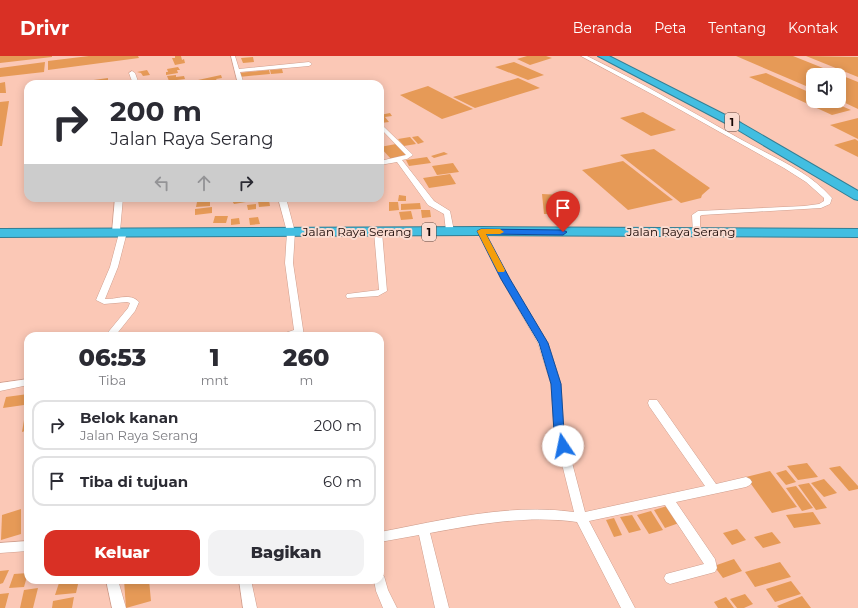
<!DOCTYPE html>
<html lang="id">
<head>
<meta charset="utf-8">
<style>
  :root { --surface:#fff; --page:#f2f2f3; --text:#2b2b33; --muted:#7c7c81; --line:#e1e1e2; --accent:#d93025 }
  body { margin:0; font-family:Montserrat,sans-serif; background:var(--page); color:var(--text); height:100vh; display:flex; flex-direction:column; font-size:15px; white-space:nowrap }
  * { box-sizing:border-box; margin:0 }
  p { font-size:13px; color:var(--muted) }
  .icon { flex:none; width:22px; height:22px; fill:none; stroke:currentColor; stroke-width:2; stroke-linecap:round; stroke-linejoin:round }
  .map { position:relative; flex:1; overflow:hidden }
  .side { position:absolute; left:24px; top:276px; width:360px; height:252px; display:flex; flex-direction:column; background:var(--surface); border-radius:12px; box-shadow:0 2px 10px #0003 }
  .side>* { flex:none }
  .banner { position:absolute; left:24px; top:24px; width:360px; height:122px; border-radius:12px; box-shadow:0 2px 10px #0003; background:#fff; color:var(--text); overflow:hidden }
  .fabs { position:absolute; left:806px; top:12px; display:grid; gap:8px }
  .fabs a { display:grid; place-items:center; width:40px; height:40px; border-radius:8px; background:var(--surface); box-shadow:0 2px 10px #0003; font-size:20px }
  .pin { position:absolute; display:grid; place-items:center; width:34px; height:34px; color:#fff; margin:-41px -17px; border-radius:50% 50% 50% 0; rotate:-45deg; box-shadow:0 0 4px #0007 }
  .pin .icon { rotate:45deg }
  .me { position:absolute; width:44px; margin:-22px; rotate:349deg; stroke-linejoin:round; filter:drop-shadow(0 0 3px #0008) }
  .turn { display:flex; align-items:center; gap:14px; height:84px; padding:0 20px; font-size:18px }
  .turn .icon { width:52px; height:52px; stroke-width:2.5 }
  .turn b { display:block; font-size:28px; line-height:34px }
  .lanes { display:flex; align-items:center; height:38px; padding:0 20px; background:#0003; justify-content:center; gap:20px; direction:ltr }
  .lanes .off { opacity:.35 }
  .eta { display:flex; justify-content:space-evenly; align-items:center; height:68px; text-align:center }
  .eta b { font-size:24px; font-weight:800; line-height:28px }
  .button { display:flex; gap:8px; margin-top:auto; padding:8px 20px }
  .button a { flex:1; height:46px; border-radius:12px; background:var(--accent); color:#fff; font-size:16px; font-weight:800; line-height:46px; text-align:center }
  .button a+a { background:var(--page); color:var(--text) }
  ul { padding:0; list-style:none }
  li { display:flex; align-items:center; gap:12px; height:50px; margin:0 8px 6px; padding:0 12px; border:2px solid var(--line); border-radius:12px }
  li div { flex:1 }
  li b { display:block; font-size:15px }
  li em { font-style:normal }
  header { display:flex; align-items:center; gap:24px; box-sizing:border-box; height:56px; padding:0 20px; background:var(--accent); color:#fff }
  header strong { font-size:19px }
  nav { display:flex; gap:22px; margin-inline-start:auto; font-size:14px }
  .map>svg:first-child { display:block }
</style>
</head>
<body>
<header>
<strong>Drivr</strong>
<nav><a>Beranda</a><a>Peta</a><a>Tentang</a><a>Kontak</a></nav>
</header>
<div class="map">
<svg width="858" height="552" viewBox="0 0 858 552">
  <rect width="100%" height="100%" fill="#fbc8b6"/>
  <g fill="#e69a57">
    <path d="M0,0H52V1L0,7Z"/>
    <path d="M89,0H138L139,2L48,14V5Z"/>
    <path d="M175,0H181L182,4L184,3L185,7L175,9L172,2H175Z"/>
    <path d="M527,0H546L552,2L530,9L517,3Z"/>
    <path d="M736,0H793L858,26V53L839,44V19H813V33Z"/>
    <path d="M806,0L858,1V21Z"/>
    <path d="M253,1L254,6L243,7L241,2Z"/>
    <path d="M45,6L44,16L0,21V12Z"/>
    <path d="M514,6L544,19L528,24L495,11Z"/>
    <path d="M178,11L180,14H177L178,17L166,19V16H168L167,13Z"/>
    <path d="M282,13L283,17L271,18L270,14Z"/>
    <path d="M147,14L150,19L143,20L141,17L137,16Z"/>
    <path d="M269,14L270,18L239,21L238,17Z"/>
    <path d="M766,17L813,38V45H830L851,54L832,59L749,21Z"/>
    <path d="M176,19V21L184,20L185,23L169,25L167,20Z"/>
    <path d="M221,19L222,22L216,23L218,26L213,27L211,24H209L211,28H203L198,24Z"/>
    <path d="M108,22V27L72,28V27Z"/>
    <path d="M518,22L540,32L475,52L453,41Z"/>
    <path d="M5,26L6,37H0V27Z"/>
    <path d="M428,30L473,53L442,63L400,39Z"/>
    <path d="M9,45L2,90H0V46Z"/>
    <path d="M643,56L676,74L651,80L620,62Z"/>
    <path d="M390,57L392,60L385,61L389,66L381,67L380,59Z"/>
    <path d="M858,62V83L830,69Z"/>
    <path d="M418,80L424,86L418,88L412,81Z"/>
    <path d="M410,81L416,88L404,90L398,83Z"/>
    <path d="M855,83L858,85V101L834,89Z"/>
    <path d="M396,88L408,99L391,103L380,91Z"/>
    <path d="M654,93L710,132L702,139L701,142L681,147L620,99Z"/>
    <path d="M444,96L448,98L434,102L431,100Z"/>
    <path d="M427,101L431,107L409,110L406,104Z"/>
    <path d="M623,105L673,144L628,154L582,114Z"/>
    <path d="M453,107L459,116L437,119L432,110Z"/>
    <path d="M450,118L456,128L429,132L423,122Z"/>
    <path d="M542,138L562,139L563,158H544Z"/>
    <path d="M399,139L406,140V145H398Z"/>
    <path d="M235,142H242L243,143L238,145L245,144L246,146L234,148L231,143Z"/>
    <path d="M269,144L270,150L259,151L258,145Z"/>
    <path d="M210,145V150L196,151L197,146Z"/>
    <path d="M389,146H398L399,154L389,155Z"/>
    <path d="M420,147L421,153L401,154V148Z"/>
    <path d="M256,148V153L248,154L247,149Z"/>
    <path d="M212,151V157L195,159V153Z"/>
    <path d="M421,154H430L431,161L422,162Z"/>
    <path d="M411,155L413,163L401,164L399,156Z"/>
    <path d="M215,160H228L226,167H213Z"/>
    <path d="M258,161L260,168L250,169L249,162Z"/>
    <path d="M239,162L240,168L231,169V163Z"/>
    <path d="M28,338L24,349L3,352L6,341Z"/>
    <path d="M28,363V374L22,376L24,364Z"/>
    <path d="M807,407L818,421L798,424L787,410Z"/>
    <path d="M840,410L858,430V433L849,435L829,412Z"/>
    <path d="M786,414L796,426L786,429L776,417Z"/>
    <path d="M770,415L797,451L772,457L746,421Z"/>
    <path d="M824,423L837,437L824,441L811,427Z"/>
    <path d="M809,427L827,452L816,454L798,429Z"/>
    <path d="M796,430L813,452L802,455L786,432Z"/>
    <path d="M667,450L679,467L665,472L654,454Z"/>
    <path d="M21,453V478L1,484L2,459Z"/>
    <path d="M651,455L663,474L649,478L637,459Z"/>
    <path d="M813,456L821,468L794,472L786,459Z"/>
    <path d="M632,459L641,474L629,477L620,461Z"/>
    <path d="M614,462L622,479L614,481L606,464Z"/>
    <path d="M737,473L746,484L732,489L723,477Z"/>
    <path d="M772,476L781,487L763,492L754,481Z"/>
    <path d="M734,503L742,515L723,522L714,510Z"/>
    <path d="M780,506L791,521L755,531L745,516Z"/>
    <path d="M9,514L3,527L0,528V515Z"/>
    <path d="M28,517L24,531L9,532L14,518Z"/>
    <path d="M60,524H79L76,537L55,539Z"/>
    <path d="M124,524H149L151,545L126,552Z"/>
    <path d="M791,525L801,538L775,546L766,533Z"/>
    <path d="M38,532L33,552H20L24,534Z"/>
    <path d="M9,537L5,552H0V538Z"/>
    <path d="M745,538L753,548L744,552H737L730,543Z"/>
    <path d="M802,540L811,552H779L777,550Z"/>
    <path d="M74,541L72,552H52L53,545Z"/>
    <path d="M726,541L734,552H718L714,546Z"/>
  </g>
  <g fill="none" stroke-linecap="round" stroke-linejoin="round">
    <defs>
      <g id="street">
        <path d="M231,0H235L239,13L309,6L312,8L309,10L240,16L244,28H238Z"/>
        <path d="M581,0H587C640,26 691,55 742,84C773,101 809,115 832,142L830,148L821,152L702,159L700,160V176L696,178H693L692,159L698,155L804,150L819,148L824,145V142L806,126L784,112L661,43Z"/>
        <path d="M132,15L135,17L139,28H133L129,17Z"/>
        <path d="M380,67L413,99L407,103L402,104L434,145L450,155L454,175L453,177H447L446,175L444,158L428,149L397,106L380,109V105L406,99L380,72Z"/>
        <path d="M115,142H123L120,175L123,174L127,176L118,211L105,243C116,244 130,236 139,246L135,255L115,280H105L128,252L130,247L127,246L104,248L96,244L110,211L119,177L116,178L112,176Z"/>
        <path d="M278,142H286L295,176L293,207L304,280H280L282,278L294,274L285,207L287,176Z"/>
        <path d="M478,173H484L509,223L548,287L561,328L564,376L585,456L705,430L649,350L648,347L649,344H657L716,428L746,421L750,423L752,426L750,429L746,431L676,446L715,503L717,512L715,516L670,528L666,526L664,522L666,518L704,508L665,449L589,465L635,552H621L577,466C526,459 480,468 430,477L449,552H435L419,479L380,486V476C443,464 509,447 574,456L554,376L551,328L538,287L501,223L477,175Z"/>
        <path d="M375,174H378L382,176L387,235L378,240L347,242L346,240L347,238L379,234L374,176Z"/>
        <path d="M28,323V329L0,335V327Z"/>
        <path d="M28,485V495L0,497V487Z"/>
        <path d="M380,518L384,520L388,534L397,552H383L376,535L374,524H380Z"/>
        <path d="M106,524H118L126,552H112Z"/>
        <path d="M239,524H251L257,552H243Z"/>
      </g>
      <g id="highway">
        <path d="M598,0H609L741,67L858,135V144L854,143L733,71Z"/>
        <path d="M481,171L858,173V181L481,179L0,181V173Z"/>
      </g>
    </defs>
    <use href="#street" stroke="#cf9e8d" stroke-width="1"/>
    <use href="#highway" stroke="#337e93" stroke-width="2"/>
    <use href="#street" fill="#fff" fill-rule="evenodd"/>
    <use href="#highway" fill="#42bee1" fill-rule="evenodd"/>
  </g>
  <path fill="#1a73e8" stroke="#114b97" d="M481,173L563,174L567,176L563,179L486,178L510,223L548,287L561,328L564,376L568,390L567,393L563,394L559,393L554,376L551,328L539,287L501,223L477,175Z"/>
  <path fill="#f59e0b" d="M481,173H500L504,176L500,178H486L505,214L504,216H498L497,214L477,175Z"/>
  <g text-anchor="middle" stroke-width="4" stroke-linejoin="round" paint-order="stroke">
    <g fill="#fadbd0" stroke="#5a4640" stroke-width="1">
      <rect x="725" y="57" width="14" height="18" rx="3"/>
      <rect x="422" y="167" width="14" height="18" rx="3"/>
    </g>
    <g font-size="11" font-weight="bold" fill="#160603">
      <text x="732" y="70">1</text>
      <text x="429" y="180">1</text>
    </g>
    <g font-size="12" fill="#160603" stroke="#fadbd0">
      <text x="357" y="180">Jalan Raya Serang</text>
      <text x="681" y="180">Jalan Raya Serang</text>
    </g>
  </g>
</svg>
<div class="fabs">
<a><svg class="icon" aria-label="sound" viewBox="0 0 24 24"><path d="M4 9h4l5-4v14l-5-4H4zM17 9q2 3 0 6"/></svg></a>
</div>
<div class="pin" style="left:563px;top:176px;background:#d93025"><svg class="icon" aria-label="arrive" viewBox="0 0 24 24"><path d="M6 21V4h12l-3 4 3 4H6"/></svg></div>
<svg class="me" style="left:563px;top:390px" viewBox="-20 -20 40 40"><circle r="19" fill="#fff"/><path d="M0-13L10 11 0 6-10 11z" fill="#1a73e8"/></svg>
<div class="banner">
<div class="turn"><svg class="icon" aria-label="right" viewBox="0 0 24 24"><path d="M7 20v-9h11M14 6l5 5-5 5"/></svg><div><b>200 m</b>Jalan Raya Serang</div></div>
<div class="lanes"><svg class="icon off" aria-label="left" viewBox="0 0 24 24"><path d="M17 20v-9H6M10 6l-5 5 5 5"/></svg><svg class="icon off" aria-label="ahead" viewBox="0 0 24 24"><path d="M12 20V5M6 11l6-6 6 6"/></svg><svg class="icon" aria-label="right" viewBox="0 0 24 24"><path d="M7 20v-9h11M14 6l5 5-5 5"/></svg></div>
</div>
<section class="side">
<div class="eta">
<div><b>06:53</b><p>Tiba</p></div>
<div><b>1</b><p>mnt</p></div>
<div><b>260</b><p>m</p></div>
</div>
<ul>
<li><svg class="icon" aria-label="right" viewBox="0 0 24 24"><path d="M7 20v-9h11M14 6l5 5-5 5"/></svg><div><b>Belok kanan</b><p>Jalan Raya Serang</p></div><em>200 m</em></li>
<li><svg class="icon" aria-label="arrive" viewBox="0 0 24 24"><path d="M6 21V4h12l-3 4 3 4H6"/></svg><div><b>Tiba di tujuan</b></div><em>60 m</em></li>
</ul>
<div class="button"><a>Keluar</a><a>Bagikan</a></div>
</section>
</div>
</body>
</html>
